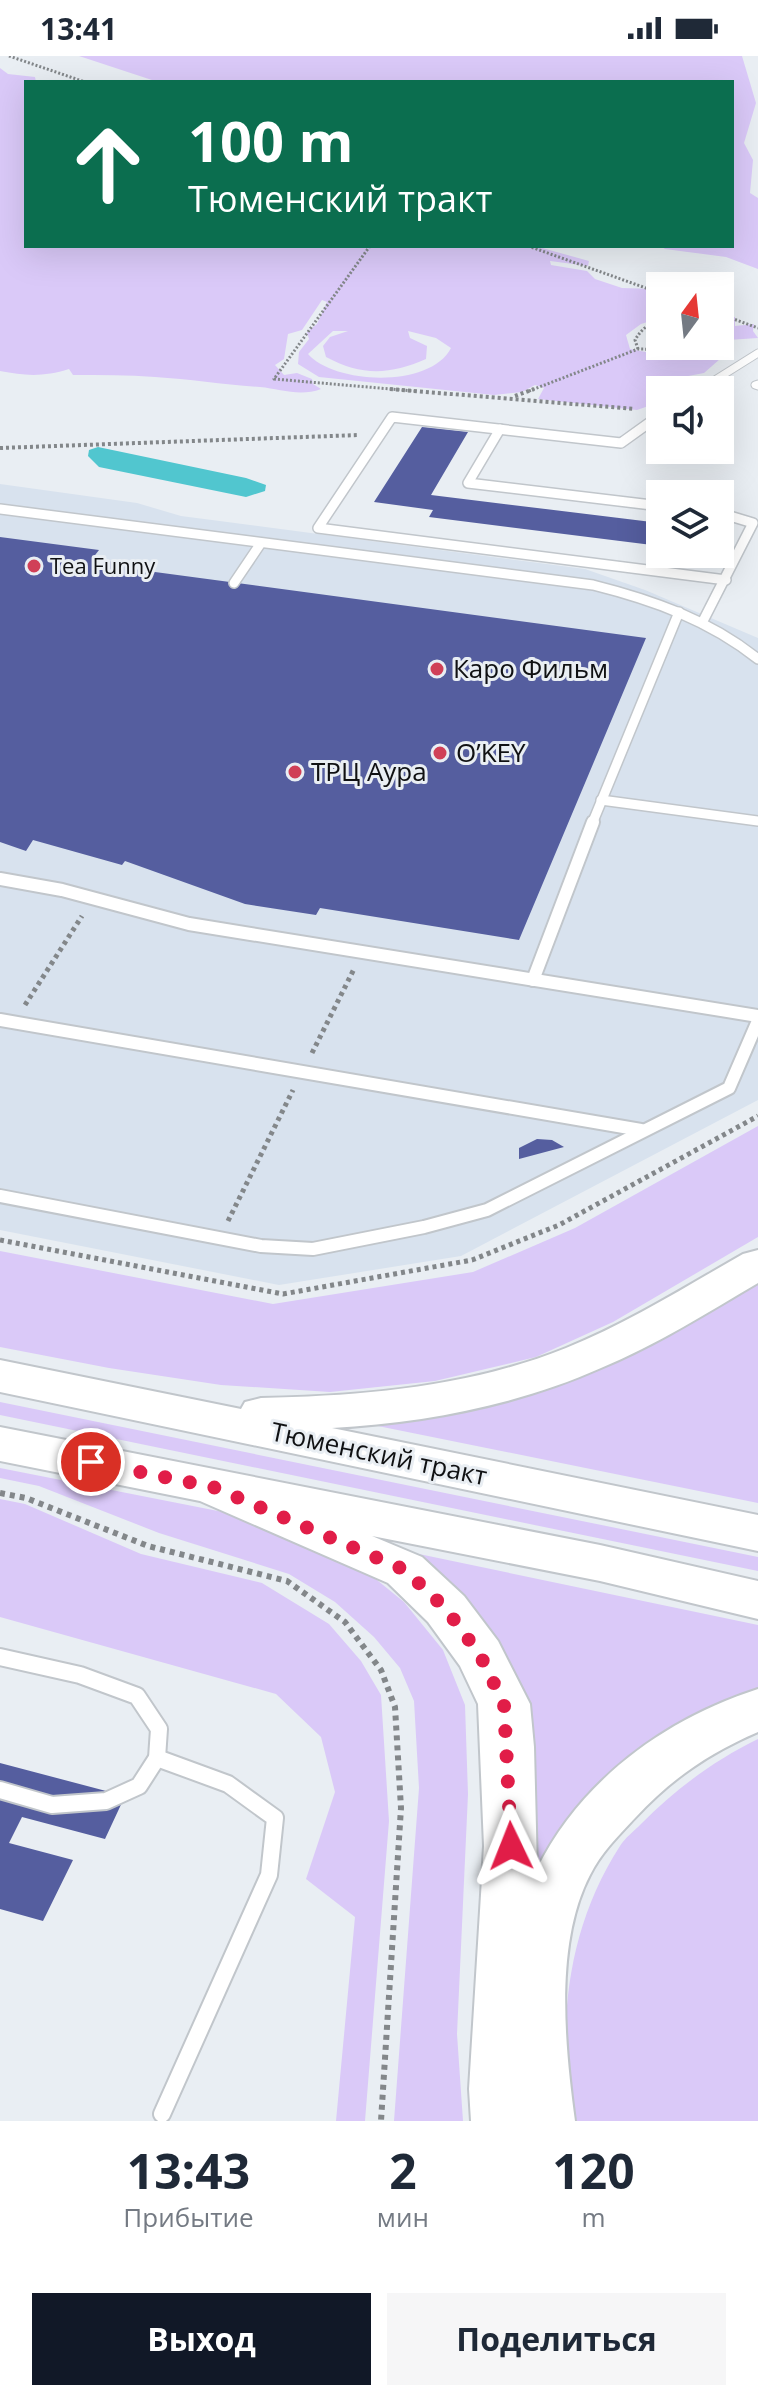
<!DOCTYPE html>
<html lang="ru">
<head>
<meta charset="utf-8">
<style>
  :root { --surface:#fff; --page:#f6f6f7; --text:#1f2937; --muted:#747a83; --accent:#111827 }
  body { margin:0; font-family:"Open Sans",sans-serif; background:var(--page); color:var(--text); height:100vh; display:flex; flex-direction:column; font-size:30px; white-space:nowrap }
  * { box-sizing:border-box; margin:0 }
  p { font-size:26px; color:var(--muted) }
  .icon { flex:none; width:44px; height:44px; fill:none; stroke:currentColor; stroke-width:2; stroke-linecap:round; stroke-linejoin:round }
  .map { position:relative; height:2065px; overflow:hidden }
  .panel { display:flex; flex-direction:column; background:var(--surface); flex:1 }
  .panel>* { flex:none }
  .guide { position:absolute; left:24px; top:24px; width:710px; height:168px; border-radius:0px; box-shadow:0 8px 32px #0002; background:#0b6e4f; color:#fff; overflow:hidden }
  .needle { width:52px; rotate:15deg }
  .controls { position:absolute; left:646px; top:216px; display:grid; gap:16px }
  .controls a { display:grid; place-items:center; width:88px; height:88px; border-radius:0px; background:var(--surface); box-shadow:0 8px 32px #0002; font-size:40px }
  .pin { position:absolute; display:grid; place-items:center; width:68px; height:68px; color:#fff; margin:-34px; border:4px solid #fff; border-radius:50%; box-shadow:0 2px 8px #0007 }
  .me { position:absolute; width:88px; margin:-44px; rotate:358deg; stroke-linejoin:round; filter:drop-shadow(0 0 6px #0008) }
  .turn { display:flex; align-items:center; gap:28px; height:168px; padding:0 32px; font-size:36px }
  .turn .icon { width:104px; height:104px; stroke-width:2.5 }
  .turn b { display:block; font-size:56px; line-height:68px }
  .eta { display:flex; justify-content:space-evenly; align-items:center; height:136px; text-align:center }
  .eta b { font-size:48px; font-weight:700; line-height:56px }
  .button { display:flex; gap:16px; margin-top:auto; padding:16px 32px }
  .button a { flex:1; height:92px; border-radius:0px; background:var(--accent); color:#fff; font-size:32px; font-weight:700; line-height:92px; text-align:center }
  .button a+a { background:var(--page); color:var(--text) }
  .status { display:flex; justify-content:space-between; align-items:center; height:56px; padding:0 40px; background:var(--surface); direction:ltr }
  .status svg { height:22px; fill:currentColor }
  .map>svg:first-child { display:block }
</style>
</head>
<body>
<div class="status"><b>13:41</b><svg viewBox="0 0 49 12"><path d="M0 12V9h3v3zM5 12V6h3v6zM10 12V3h3v9zM15 12V0h3v12zM26 1h20v11H26zM47 4h2v5h-2z"/></svg></div>
<div class="map">
<svg width="758" height="2065" viewBox="0 0 758 2065">
  <rect width="100%" height="100%" fill="#e9eef3"/>
  <path fill="#d8e2ee" d="M0,428L137,447L181,460L585,513L645,534L758,582V1044L461,1200L279,1229L0,1174Z"/>
  <g fill="#dac9f8" fill-rule="evenodd">
    <path d="M79,0H742L756,47L744,87L753,104L750,137L758,142V213L726,201L665,193L661,190H732V26H158Z"/>
    <path d="M0,12L8,18L35,21L36,26H26V190H535L589,205L588,210L550,205L551,209L587,215L595,223L622,232L655,233L660,243V262L641,268L626,279L630,293L656,298L689,297L720,290V283L725,278L720,273V261H735V270L754,268L753,275L758,282L728,284L725,288L728,296L704,317L683,321L686,328L678,334H660V346L637,354L538,343L544,332L535,329L522,336L494,339L319,321L298,308L299,296L309,283L307,276L317,268L327,246L322,244L302,274L288,278L284,303L275,309L284,319L297,317L312,323L313,328L321,333C300,341 280,333 260,331C225,329 190,323 155,321C128,319 100,319 73,319L69,313C44,321 25,320 0,315ZM333,275H348L330,281L323,290L326,301C361,320 390,319 426,303L427,290L410,282L408,275L436,282L451,292C430,333 334,328 308,298Z"/>
    <path d="M758,1070V1181L613,1266L536,1301L435,1325L330,1336L221,1329L109,1312L0,1291V1195L273,1248L473,1216L575,1172Z"/>
    <path d="M758,1224V1447L363,1367Z"/>
    <path d="M0,1346L758,1501V1515L0,1359Z"/>
    <path d="M0,1412L263,1464L356,1507L404,1546L443,1594L465,1649L468,1738L457,1978L463,2065H394L419,1732L414,1645L400,1612L374,1581L335,1546L289,1518L159,1477L39,1430L0,1422Z"/>
    <path d="M0,1443L25,1448L141,1498L262,1527L329,1568L361,1605L381,1639L389,1765L365,2065H336L355,1861L306,1823L335,1736L321,1681L276,1638L0,1561Z"/>
    <path d="M395,1493L758,1569V1638L536,1842L514,1647Z"/>
    <path d="M758,1683V2065H573C556,1971 567,1872 620,1790C625,1782 634,1775 641,1768C676,1733 713,1705 758,1683Z"/>
  </g>
  <path fill="#51c6cf" d="M98,391L246,422L266,429L265,435L246,441L99,411L88,400L89,394Z"/>
  <g fill="#555e9f">
    <path d="M422,371L468,376L431,439L660,467V490L429,461L433,454L374,446Z"/>
    <path d="M0,481L99,494L92,503L128,508L125,512L646,582L519,884L320,852L316,859L245,848L125,805L122,809L33,784L26,795L0,786Z"/>
    <path d="M537,1083L552,1084L564,1091L519,1103V1092Z"/>
    <path d="M0,1707L125,1740L105,1783L22,1761L9,1787L73,1804L43,1865L0,1853Z"/>
  </g>
  <g fill="none" stroke-linecap="round" stroke-linejoin="round">
    <defs>
      <g id="lane-far3">
        <path d="M758,328L755,329L758,330"/>
        <path d="M699,334L758,297"/>
      </g>
      <g id="lane-far2">
        <path d="M660,359L621,387L392,361L318,472L726,524"/>
        <path d="M500,373L468,427L660,450"/>
        <path d="M0,453L593,529C653,544 709,564 758,603"/>
        <path d="M234,527L261,487"/>
        <path d="M702,567L753,467L720,457"/>
        <path d="M601,744L758,765"/>
        <path d="M592,768L679,556"/>
      </g>
      <g id="lane-far1">
        <path d="M0,823L62,834L189,868L758,960"/>
        <path d="M533,924L593,766"/>
        <path d="M0,964L641,1074"/>
        <path d="M0,1140L261,1190L313,1193L424,1171L487,1154L729,1032L758,965"/>
      </g>
      <g id="lane">
        <path d="M0,1601L80,1619L137,1640L159,1673L157,1702L139,1730L106,1745L52,1749L0,1734"/>
        <path d="M157,1702L228,1728L275,1762L269,1819L162,2058"/>
      </g>
      <g id="primary">
        <path d="M758,1194V1227C707,1257 656,1289 601,1312C518,1349 423,1367 332,1372L758,1459V1495L0,1336V1304L241,1353L245,1346L261,1342C364,1340 469,1331 566,1292C628,1267 685,1231 743,1198Z"/>
        <path d="M0,1371L600,1489L758,1525V1563L600,1525L372,1480L422,1501L464,1540L498,1585L530,1648L534,1691L537,1813C581,1724 665,1663 758,1633V1676C709,1697 671,1723 635,1762C618,1780 601,1797 590,1819C554,1888 565,1991 575,2065H471L469,2033L484,1790L478,1648L460,1610L428,1566L388,1527L200,1445L0,1405Z"/>
      </g>
    </defs>
    <use href="#lane-far3" stroke="#c1c6cb" stroke-width="9"/>
    <use href="#lane-far2" stroke="#c1c6cb" stroke-width="12"/>
    <use href="#lane-far1" stroke="#c1c6cb" stroke-width="16"/>
    <use href="#lane" stroke="#c1c6cb" stroke-width="20"/>
    <use href="#primary" stroke="#c1c6cb" stroke-width="4"/>
    <g stroke="#83878a" stroke-width="3" stroke-dasharray="2 2" stroke-linecap="butt">
      <path d="M9,0L85,26"/>
      <path d="M370,190L274,323L414,335"/>
      <path d="M528,190L660,237"/>
      <path d="M720,258L758,272"/>
      <path d="M638,293L635,284C641,274 648,267 660,265"/>
      <path d="M529,335L638,293L692,294L701,290"/>
    </g>
    <g stroke="#83878a" stroke-width="4" stroke-dasharray="3 3" stroke-linecap="butt">
      <path d="M390,333L635,353"/>
      <path d="M515,340L534,333"/>
      <path d="M0,392L359,379"/>
    </g>
    <g stroke="#83878a" stroke-width="5" stroke-dasharray="4 4" stroke-linecap="butt">
      <path d="M25,949L82,860"/>
      <path d="M312,997L354,913"/>
      <path d="M228,1165L293,1034"/>
      <path d="M0,1184L283,1238L472,1204L559,1169L758,1060"/>
    </g>
    <path stroke="#83878a" stroke-width="6" stroke-dasharray="5 5" stroke-linecap="butt" d="M0,1437L26,1442L148,1490L287,1525L345,1566L381,1614L395,1651L401,1752L381,2065"/>
    <use href="#lane-far3" stroke="#fff" stroke-width="7"/>
    <use href="#lane-far2" stroke="#fff" stroke-width="9"/>
    <use href="#lane-far1" stroke="#fff" stroke-width="12"/>
    <use href="#lane" stroke="#fff" stroke-width="16"/>
    <use href="#primary" fill="#fff" fill-rule="evenodd"/>
  </g>
  <g fill="none" stroke-linecap="round" stroke-linejoin="round">
    <path stroke="#e11d48" stroke-width="14" stroke-dasharray="0 25.2" d="M91,1406L213,1431L405,1514L446,1553L480,1599L504,1648L511,1790"/>
  </g>
  <g fill="#d04057" stroke="#e9eef3" stroke-width="3">
    <circle cx="34" cy="510" r="8"/>
    <circle cx="437" cy="613" r="8"/>
    <circle cx="440" cy="697" r="8"/>
    <circle cx="295" cy="716" r="8"/>
  </g>
  <g text-anchor="middle" stroke-width="6" stroke-linejoin="round" paint-order="stroke">
    <g font-size="22" fill="#101113" stroke="#e9eef3" text-anchor="start">
      <text x="50" y="518">Tea Funny</text>
    </g>
    <g font-size="26" fill="#101113" stroke="#e9eef3" text-anchor="start">
      <text x="453" y="622">Каро Фильм</text>
      <text x="456" y="706">O’KEY</text>
      <text x="311" y="725">ТРЦ Аура</text>
    </g>
    <g font-size="26" fill="#101113" stroke="#e9eef3">
      <text transform="translate(379 1398) rotate(12)" y="9">Тюменский тракт</text>
    </g>
  </g>
</svg>
<div class="controls">
<a><svg class="needle" viewBox="-14 -14 28 28"><path d="M0-13l5 13h-10z" fill="#e53935"/><path d="M0 13l5-13h-10z" fill="#747a83"/></svg></a>
<a><svg class="icon" aria-label="sound" viewBox="0 0 24 24"><path d="M4 9h4l5-4v14l-5-4H4zM17 9q2 3 0 6"/></svg></a>
<a><svg class="icon" aria-label="layers" viewBox="0 0 24 24"><path d="M12 4l9 5-9 5-9-5zM3 14l9 5 9-5"/></svg></a>
</div>
<div class="pin" style="left:91px;top:1406px;background:#d93025"><svg class="icon" aria-label="arrive" viewBox="0 0 24 24"><path d="M6 21V4h12l-3 4 3 4H6"/></svg></div>
<svg class="me" style="left:511px;top:1790px" viewBox="-20 -20 40 40"><path d="M0-17L14 15 0 8-14 15z" fill="#e11d48" stroke="#fff" stroke-width="4"/></svg>
<div class="guide">
<div class="turn"><svg class="icon" aria-label="ahead" viewBox="0 0 24 24"><path d="M12 20V5M6 11l6-6 6 6"/></svg><div><b>100 m</b>Тюменский тракт</div></div>
</div>
</div>
<section class="panel">
<div class="eta">
<div><b>13:43</b><p>Прибытие</p></div>
<div><b>2</b><p>мин</p></div>
<div><b>120</b><p>m</p></div>
</div>
<div class="button"><a>Выход</a><a>Поделиться</a></div>
</section>
</body>
</html>
